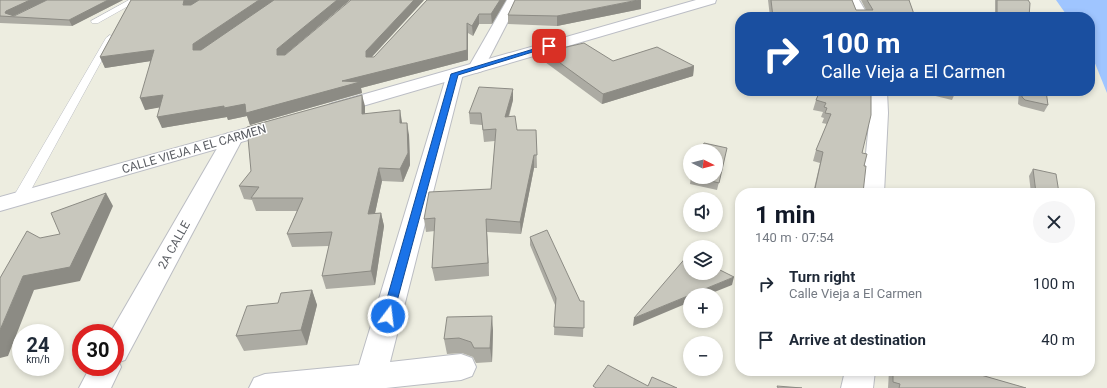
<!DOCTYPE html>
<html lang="en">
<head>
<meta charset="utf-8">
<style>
  :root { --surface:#fff; --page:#f6f6f7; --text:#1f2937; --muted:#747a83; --accent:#111827 }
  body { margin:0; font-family:Roboto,sans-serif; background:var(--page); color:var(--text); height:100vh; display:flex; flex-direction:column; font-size:15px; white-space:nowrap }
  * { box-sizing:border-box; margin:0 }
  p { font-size:13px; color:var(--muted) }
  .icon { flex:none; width:22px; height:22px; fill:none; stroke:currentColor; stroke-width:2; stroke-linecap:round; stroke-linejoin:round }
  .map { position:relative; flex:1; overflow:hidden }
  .panel { position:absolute; left:735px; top:188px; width:360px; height:188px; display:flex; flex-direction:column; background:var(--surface); border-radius:16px; box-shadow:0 2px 6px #0003 }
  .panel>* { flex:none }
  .guide { position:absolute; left:735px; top:12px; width:360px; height:84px; border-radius:16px; box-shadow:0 2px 6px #0003; background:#1a4fa0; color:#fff; overflow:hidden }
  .needle { width:26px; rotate:96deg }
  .buttons { position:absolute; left:683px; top:144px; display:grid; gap:8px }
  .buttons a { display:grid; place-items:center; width:40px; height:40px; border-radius:50%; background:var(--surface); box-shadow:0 2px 6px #0003; font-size:20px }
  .speed { position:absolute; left:12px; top:324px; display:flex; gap:8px; font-size:20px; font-weight:700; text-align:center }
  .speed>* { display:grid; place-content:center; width:52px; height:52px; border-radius:50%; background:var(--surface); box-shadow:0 2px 6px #0003; line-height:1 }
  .speed small { font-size:10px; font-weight:400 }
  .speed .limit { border:6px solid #d22; background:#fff; color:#111 }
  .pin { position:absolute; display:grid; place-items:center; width:34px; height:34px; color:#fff; margin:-17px; border-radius:8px; box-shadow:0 2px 6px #0006 }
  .me { position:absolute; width:44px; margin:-22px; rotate:15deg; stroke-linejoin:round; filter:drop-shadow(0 0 3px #0008) }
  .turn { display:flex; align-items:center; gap:14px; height:84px; padding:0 20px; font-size:18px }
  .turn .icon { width:52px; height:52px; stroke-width:2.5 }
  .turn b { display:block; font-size:28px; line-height:34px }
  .round { display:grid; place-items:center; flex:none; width:42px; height:42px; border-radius:21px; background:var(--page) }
  .summary { display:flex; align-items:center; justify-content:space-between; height:68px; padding:0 20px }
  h1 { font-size:24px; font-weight:700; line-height:30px; color:var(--accent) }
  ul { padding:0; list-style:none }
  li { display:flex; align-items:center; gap:12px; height:56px; padding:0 20px }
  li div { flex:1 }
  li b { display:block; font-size:15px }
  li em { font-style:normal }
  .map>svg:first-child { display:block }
</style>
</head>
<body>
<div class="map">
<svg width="1107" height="388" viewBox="0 0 1107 388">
  <rect width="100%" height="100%" fill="#edede0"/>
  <path fill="#9fc5ff" d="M1056,0H1107V93L1090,51V17H1068Z"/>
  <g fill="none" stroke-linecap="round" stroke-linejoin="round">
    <defs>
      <g id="lane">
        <path d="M129,0H139L98,23H92L91,21Z"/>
        <path d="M110,35L114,38L26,199L24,202H14L12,199L106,38Z"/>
      </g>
      <g id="street">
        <path d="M507,0H519L484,68L482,71L476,73L470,71L468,68Z"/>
        <path d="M847,0H859L869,17H855Z"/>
        <path d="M455,69L461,71L463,74L390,362L461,354L472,358L476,367L472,376L461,380L386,388H249L254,378L265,374L359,365L447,74L449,71Z"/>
        <path d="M869,91H887L888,113L884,193H862L870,113Z"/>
        <path d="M233,132L240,134L243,138L125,360L119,362L121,367L111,388H79L90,367H115V333H110L223,138L226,134Z"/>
        <path d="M845,371H875L873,388H841Z"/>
      </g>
      <g id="secondary">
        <path d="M696,0H716L715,3L342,112L336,113L330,112L327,108L330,104Z"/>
        <path d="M276,120L283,122L285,126L283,130L0,211V197Z"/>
      </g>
    </defs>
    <use href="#lane" stroke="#bbbdc3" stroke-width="1"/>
    <use href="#street" stroke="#bbbdc3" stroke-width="2"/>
    <use href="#secondary" stroke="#bbbdc5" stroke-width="2"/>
    <use href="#lane" fill="#fff" fill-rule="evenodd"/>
    <use href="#street" fill="#fff" fill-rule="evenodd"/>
    <use href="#secondary" fill="#fff" fill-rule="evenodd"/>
  </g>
  <g fill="#acaba3">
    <path d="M0,0H47L13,16H14L47,0H123L72,26L0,23Z"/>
    <path d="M131,0H350L286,54L424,0L372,57H374L427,0H506L492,24H479L473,36L468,33V60L361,88L362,93L250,125L247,116L228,120L227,117L162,128L159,107L145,110L150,61L105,68L100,57Z"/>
    <path d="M768,0H852L856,10H866L861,0H909L915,17H770Z"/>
    <path d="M995,0H1028L1029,17H995Z"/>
    <path d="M641,9L557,26L508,24V15Z"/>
    <path d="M545,52L613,61L694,66L693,76L602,104L545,62Z"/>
    <path d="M820,91L862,153L864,166L863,193H813L820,163L813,161L816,150L827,124L822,123L824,118L821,117L823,112L813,110L816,100Z"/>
    <path d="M915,91H956L952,100Z"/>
    <path d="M1019,91H1046L1048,105L1044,112L1021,106L1018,104Z"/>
    <path d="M513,100L509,117L517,130H536L537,168H534L521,234L487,232L489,276L435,281L432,268L435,231L426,232L424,219L491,189L495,141L484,142L482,125L470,124L469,113Z"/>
    <path d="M365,106V114L402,123L409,135L410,165L403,182L382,181L375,213H381L384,226L375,285L326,289L322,276L329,246L292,247L287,234L297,211H256L252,200L244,199L239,186Z"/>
    <path d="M727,148L717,190L690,184L691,177H716Z"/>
    <path d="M1033,169L1059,193H1031L1029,176Z"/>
    <path d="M530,237L580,301H584L583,337L554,335L555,305L530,245Z"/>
    <path d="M312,290L317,305L307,345L244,351L236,336L278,303Z"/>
    <path d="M493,330L492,362L476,363L473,357L462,353L447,354L444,339Z"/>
    <path d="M827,371H842L840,374Z"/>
    <path d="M889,371H967L1026,388H888Z"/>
  </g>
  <g fill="#8c8b84">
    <path d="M30,0H47L11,17L5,13L6,11Z"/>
    <path d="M108,0H123L72,26L69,20Z"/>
    <path d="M184,0H201L187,8L183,5Z"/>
    <path d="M259,0H275L197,60L193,50V44Z"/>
    <path d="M337,0H350L280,59L277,55V49Z"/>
    <path d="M414,0H424L368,61L366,57V51Z"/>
    <path d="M500,0H506L492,24L491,14Z"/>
    <path d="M638,0H641V9L557,26V16Z"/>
    <path d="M479,14V24L473,36L472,26Z"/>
    <path d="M467,23L468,33V60L361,88L362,93L250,125L247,116L228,120L227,117L162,128L157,117L342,81Z"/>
    <path d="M154,50L158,60L105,68L100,57Z"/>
    <path d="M694,66L693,76L602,104L603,94Z"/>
    <path d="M513,89V100L505,128V117Z"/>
    <path d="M163,95L168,106L145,110L140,98Z"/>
    <path d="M362,95L365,106V126L362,114Z"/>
    <path d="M400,110L402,122V136L400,123Z"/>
    <path d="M407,123L409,135L410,165L403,182L400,169Z"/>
    <path d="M534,155V168L521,234L520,222Z"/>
    <path d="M379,168L382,181L372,227L368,214Z"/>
    <path d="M106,193L113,206L80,281L34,290L8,356L0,358V330L23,276Z"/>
    <path d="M381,213L384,226L375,285L371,271Z"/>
    <path d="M486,219L487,232L489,276L488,263Z"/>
    <path d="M734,277L732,285L707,295H690V302L633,326L634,318Z"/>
    <path d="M312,290L317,305L307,345L301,330Z"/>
    <path d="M492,316L493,330L492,362L490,348Z"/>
  </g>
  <g fill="#c8c7bd" stroke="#8c8b84">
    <path d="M0,0H30L6,11L5,13L14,16L47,0H108L69,20L0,16Z"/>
    <path d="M131,0H184L183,5H191L199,0H259L193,44V50H201L274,0H337L277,49V55H285L351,0H414L366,51V57H374L427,0H500L491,14H479L472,26L467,23V50L342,81L360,82L246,113L245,104L224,108V106L157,117L163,95L140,98L154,50L100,57Z"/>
    <path d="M515,0H638L557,16L508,15Z"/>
    <path d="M771,0H852L856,10H873L867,0H909L915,17H773Z"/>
    <path d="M997,0H1028L1030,3L1029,17H997Z"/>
    <path d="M584,43L613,61L657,47L694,66L603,94L545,52Z"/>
    <path d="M479,87L513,89L505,117L515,116L517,130H536L537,155H534L520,222L486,219L488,263L432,268L435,218L424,219L429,192L491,189L496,129L483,130L481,113H469Z"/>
    <path d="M820,91H871V115L862,153L867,154L864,166H866L863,193H814L823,152L816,150L831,114L825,113L827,108L824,107L826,103L816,100Z"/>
    <path d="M1022,91H1046L1048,105L1025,100L1022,97Z"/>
    <path d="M362,95V114L400,110V123H407L408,153L400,169L379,168L368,214L381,213L371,271L322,276L332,232L287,234L303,198H251L259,187L239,186L251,171L247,127Z"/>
    <path d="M704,143L727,148L719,183L695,177H716V151H701Z"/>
    <path d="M1033,169L1056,174L1059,193H1036Z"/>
    <path d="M106,193L70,267L23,276L0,330V278L27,231L40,238L60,234L51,213Z"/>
    <path d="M547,230L580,301H584V328L554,327L556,298L530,237Z"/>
    <path d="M688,255L690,256V273H716V268L734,277L634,318Z"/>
    <path d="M312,290L301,330L236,336L247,306L278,303L281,293Z"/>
    <path d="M492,316L490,348H474L471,342L459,338L444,339L447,317Z"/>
    <path d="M608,365L648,386L652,377L677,388H596L593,386Z"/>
    <path d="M893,371H967L1026,388H899L900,384L893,382Z"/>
    <path d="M777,386L802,388H778Z"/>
  </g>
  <path fill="#1a73e8" stroke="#114b97" d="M547,45L552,46L458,75L393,316L392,319H383L382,316L451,74Z"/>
  <g text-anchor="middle" stroke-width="3" stroke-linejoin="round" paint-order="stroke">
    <g font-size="12" fill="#595c62" stroke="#fff">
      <text transform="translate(194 149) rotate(-16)" y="4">CALLE VIEJA A EL CARMEN</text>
      <text transform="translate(174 245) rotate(-61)" y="4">2A CALLE</text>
    </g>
  </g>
</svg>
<div class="buttons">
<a><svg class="needle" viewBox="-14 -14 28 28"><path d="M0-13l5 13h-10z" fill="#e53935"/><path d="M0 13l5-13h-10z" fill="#747a83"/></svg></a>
<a><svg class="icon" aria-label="sound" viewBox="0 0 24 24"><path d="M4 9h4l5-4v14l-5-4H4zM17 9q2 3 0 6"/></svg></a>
<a><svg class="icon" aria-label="layers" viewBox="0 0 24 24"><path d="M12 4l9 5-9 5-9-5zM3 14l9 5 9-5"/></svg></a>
<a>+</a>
<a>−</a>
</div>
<div class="speed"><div>24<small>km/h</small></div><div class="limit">30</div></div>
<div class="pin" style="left:549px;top:46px;background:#d93025"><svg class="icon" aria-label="arrive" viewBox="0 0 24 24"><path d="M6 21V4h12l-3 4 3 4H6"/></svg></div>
<svg class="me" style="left:388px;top:316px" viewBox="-20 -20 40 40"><circle r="17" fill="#1a73e8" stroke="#fff" stroke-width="3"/><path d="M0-11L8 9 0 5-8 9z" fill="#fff"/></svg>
<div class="guide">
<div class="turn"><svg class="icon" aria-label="right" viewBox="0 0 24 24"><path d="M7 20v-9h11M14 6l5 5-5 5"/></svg><div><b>100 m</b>Calle Vieja a El Carmen</div></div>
</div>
<section class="panel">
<div class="summary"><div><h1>1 min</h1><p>140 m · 07:54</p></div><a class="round"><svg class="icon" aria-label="close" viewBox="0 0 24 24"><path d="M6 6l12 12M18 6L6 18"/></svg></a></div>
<ul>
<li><svg class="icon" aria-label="right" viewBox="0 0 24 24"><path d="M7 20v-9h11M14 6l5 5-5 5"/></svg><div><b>Turn right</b><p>Calle Vieja a El Carmen</p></div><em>100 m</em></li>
<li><svg class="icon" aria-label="arrive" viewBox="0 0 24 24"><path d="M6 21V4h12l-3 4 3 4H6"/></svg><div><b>Arrive at destination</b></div><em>40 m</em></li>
</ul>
</section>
</div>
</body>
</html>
